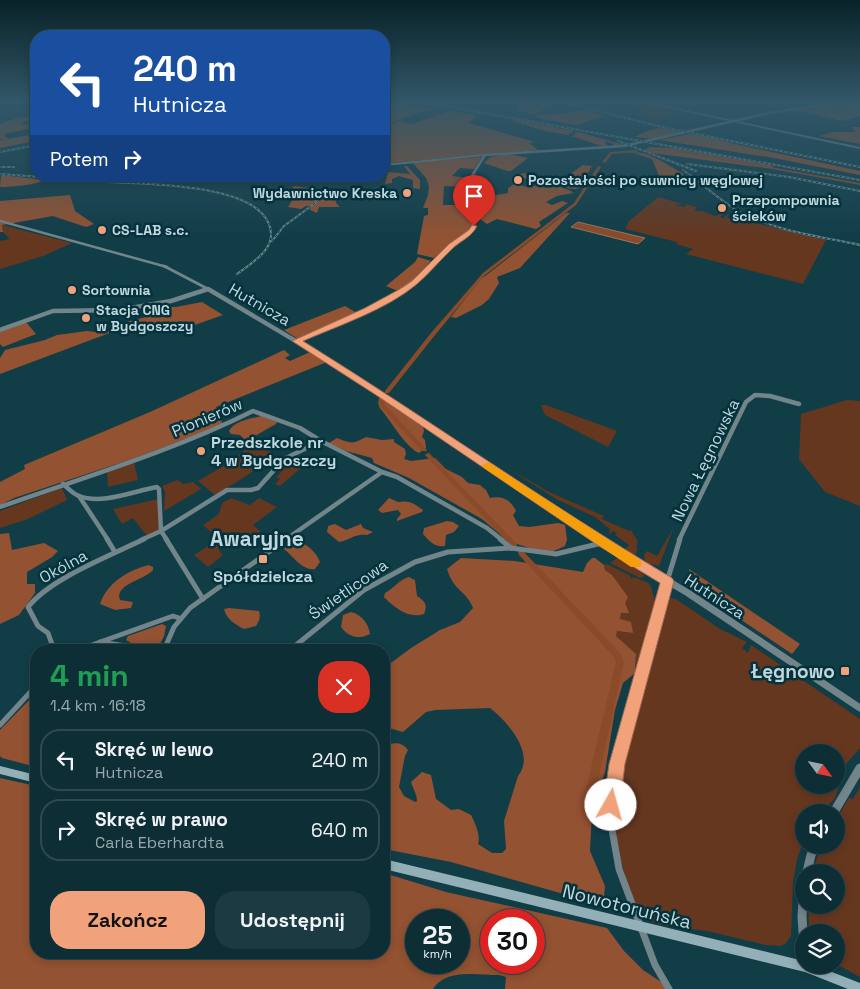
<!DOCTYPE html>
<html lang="pl">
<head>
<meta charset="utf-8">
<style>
  :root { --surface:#0d2e35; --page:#1b3a41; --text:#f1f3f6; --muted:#9aa8ad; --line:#2d4a50; --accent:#f1a27b }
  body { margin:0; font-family:"Space Grotesk",sans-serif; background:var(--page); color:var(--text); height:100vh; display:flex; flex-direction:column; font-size:19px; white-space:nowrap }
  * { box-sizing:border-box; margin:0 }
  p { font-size:16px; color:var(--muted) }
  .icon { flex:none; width:28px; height:28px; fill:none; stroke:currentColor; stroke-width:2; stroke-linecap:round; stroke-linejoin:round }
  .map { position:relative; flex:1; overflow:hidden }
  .details { position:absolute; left:30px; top:644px; width:360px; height:315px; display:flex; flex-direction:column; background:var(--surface); border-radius:20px; box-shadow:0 2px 8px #0003,0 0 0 1px var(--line) }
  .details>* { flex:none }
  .guide { position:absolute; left:30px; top:30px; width:360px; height:152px; border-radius:20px; box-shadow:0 2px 8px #0003,0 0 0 1px var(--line); background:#1a4fa0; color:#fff; overflow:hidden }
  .needle { width:32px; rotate:123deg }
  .buttons { position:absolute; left:795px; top:744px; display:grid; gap:10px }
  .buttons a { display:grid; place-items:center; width:50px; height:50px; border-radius:50%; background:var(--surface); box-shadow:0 2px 8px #0003,0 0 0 1px var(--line); font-size:25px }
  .speed { position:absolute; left:405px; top:909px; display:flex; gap:10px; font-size:25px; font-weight:700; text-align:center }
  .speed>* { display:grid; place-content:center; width:65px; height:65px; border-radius:50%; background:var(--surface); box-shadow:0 2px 8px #0003,0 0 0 1px var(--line); line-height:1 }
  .speed small { font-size:12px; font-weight:400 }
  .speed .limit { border:8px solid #d22; background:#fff; color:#111 }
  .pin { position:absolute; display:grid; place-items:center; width:42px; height:42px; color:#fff; margin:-51px -21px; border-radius:50% 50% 50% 0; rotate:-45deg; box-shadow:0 0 5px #0007 }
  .pin .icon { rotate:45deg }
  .me { position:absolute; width:55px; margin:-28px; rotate:7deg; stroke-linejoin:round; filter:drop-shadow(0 0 4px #0008) }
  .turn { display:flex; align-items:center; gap:18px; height:105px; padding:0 20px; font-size:22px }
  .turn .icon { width:65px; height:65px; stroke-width:2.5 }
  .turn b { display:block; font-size:35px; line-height:42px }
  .then { display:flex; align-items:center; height:48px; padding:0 20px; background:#0003; gap:10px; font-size:19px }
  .round { display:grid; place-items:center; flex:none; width:52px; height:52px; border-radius:20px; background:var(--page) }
  .summary { display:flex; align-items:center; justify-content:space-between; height:85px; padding:0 20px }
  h1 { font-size:30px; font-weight:700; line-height:38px; color:#1e9e55 }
  .action { display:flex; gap:10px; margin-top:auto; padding:10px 20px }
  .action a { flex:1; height:58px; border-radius:20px; background:var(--accent); color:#111; font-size:20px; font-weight:700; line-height:58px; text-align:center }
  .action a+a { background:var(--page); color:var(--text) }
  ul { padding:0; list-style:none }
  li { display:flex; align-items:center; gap:15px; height:62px; margin:0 10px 8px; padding:0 10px; border:2px solid var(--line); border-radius:20px }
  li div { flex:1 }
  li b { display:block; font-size:19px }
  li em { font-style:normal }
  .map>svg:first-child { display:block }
</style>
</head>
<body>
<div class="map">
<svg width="860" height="989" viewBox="0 0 860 989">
  <rect width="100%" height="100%" fill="#113d47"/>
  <g fill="#66371f" fill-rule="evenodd">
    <path d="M645,103L675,109L680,111L657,121L648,118L647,116L639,111L645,108L635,106Z"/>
    <path d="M658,197L683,204L675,205L685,207L686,204L697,207L694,211H702L715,216L724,213L720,217L726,219L724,217L729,214L727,218L747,223L749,221L748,220H750L752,222L826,240L803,284L686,254L693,249L676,244L677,242L625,229L629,221Z"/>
    <path d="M2,225L72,243L43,256L0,269V241L10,239L3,232Z"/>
    <path d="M847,400L860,401V506L825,492L799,459L801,414Z"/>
    <path d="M541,405H546L617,431L608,447L545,415Z"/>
    <path d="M255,441L272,453C252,475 239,480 215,495L198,481L232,461Z"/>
    <path d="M286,460L302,467L280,486L275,484L280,479L276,477L281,473L276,471Z"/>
    <path d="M134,462L138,480L108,487L107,472Z"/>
    <path d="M507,468L549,492L604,516L602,519L629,531L631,530L638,542L636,547L638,548L635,556L629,555L623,551L629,545L615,535L617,533L613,531L609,534L610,529L595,517L558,500Z"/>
    <path d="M178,480L183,484L193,482L201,489L164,511L165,492L162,486Z"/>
    <path d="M62,488L67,500L28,519L0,528V511Z"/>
    <path d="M231,498L250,505L259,498L277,507L253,525L261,532L248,542L239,535L218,549L223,555L208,567L194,555L211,544L213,534L203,525L219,514L222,503Z"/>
    <path d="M159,499L160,530L147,536L133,518L122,524L113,509Z"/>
    <path d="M673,529L659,566L645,563L644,555L647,551L657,556Z"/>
    <path d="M619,557L636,568L645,576L640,578L610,563Z"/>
    <path d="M607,564L629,575L632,579L633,577C654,585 649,581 655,601L638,667L636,668V654L616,636V631L632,633L620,619L621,613L612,575L605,570L604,565Z"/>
    <path d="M670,598L676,599L720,629L747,642L742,648L748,653L751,645L860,719V748L846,764L844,762L841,768L842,770L839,775L842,778L835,798L822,812H804V840L797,859L793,883L791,936L785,944L780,946L766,945L707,931L666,926L641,919C632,894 621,869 617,842C608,768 644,676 664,604ZM804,752H836V785H804Z"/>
    <path d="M860,787V977L836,964V932H809L808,905H836V872H812L822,845H836V820L849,798L853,799Z"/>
  </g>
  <g fill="#935231" fill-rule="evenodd">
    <path d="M384,101L433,108L384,125Z"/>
    <path d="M520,101H545L555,104L534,114L517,110Z"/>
    <path d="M842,103L860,107V116L842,121L796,110Z"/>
    <path d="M577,110L590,111L603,116L577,125L541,119L534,116C549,112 562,116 577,110Z"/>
    <path d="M450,111L478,115L469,123L535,142L529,143L538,150L390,163L384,156V148L389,145H384V126L400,121L411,124Z"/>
    <path d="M36,115V121H26L20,124L33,125L36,122V127L4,134L8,139L36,134V141L0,148V140L6,139H0V124L14,119Z"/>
    <path d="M515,120L574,131L568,135L545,131L512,121Z"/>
    <path d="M851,127H860V144L819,136L833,132H855Z"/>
    <path d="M659,128L683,132L653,139L634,137L647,131Z"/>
    <path d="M579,132L624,145L612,146L614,144L605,141L607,146L605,147L571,136L576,135L574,133Z"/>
    <path d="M689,134L715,137L716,139L735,144L860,171V175L774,158L659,140Z"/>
    <path d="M650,147L673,148L774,166L769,168L757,167L645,152V150Z"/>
    <path d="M630,152C650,151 667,165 684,174L669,187L663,185L652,159Z"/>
    <path d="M509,154L528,158L511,171H507L484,163L490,157Z"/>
    <path d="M482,157L474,169L460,168L452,176L468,178L464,187L444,186L443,205H465L466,214L474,223C469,234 445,248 434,258L417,254L424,216L428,215V208H423L428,195L429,186L426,178L412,162Z"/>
    <path d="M582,165L592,166L580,187C573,192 564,187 559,181C565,177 580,168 582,165Z"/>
    <path d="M404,166H407L420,180V189L413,188V180L399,176L392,179V183L385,184L388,172L410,174Z"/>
    <path d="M524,173L571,191L573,193L557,196L546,202L552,205L562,201L568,203L539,222L541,226L536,229L497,219L487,224L476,216L472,205C481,194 496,196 508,193V188L514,184L528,187L539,185L517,175Z"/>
    <path d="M1,175L44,180C36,185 10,187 0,187Z"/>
    <path d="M295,186L338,193L336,203L340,207H319L317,213L310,210L311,206H306L301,209L288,207L294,197L292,188Z"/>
    <path d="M70,195L75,211L94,224L86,227L53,216L2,225L3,232H0V201Z"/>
    <path d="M566,213H570L520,268L497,277L499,283L489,299L482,305L456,318L451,317L480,280Z"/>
    <path d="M418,257L431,261L412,282L398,291L386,286L415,262Z"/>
    <path d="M202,302L223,315L189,327L139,322L0,374V358L5,350L45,340L57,335L87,331L105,333L126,322L146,317L158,307H176Z"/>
    <path d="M345,306L357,313L298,339L284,330Z"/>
    <path d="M26,322L36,334L3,347L0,344V332Z"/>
    <path d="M284,350L290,355L285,358L290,361L310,352L327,362L216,407L223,425L135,458L14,498L0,505V482L25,469L24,465L150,412Z"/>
    <path d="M386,400L423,427L424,431L422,437L425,440L426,448L419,453C405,447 390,419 379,407V402Z"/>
    <path d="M261,416L277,422L276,424L246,441L240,435L231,434L229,431C235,420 251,419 261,416Z"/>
    <path d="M366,437L382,440L394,439V442L405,449L406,454L404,459L411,461L435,458L446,469L462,477L468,483L480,485L486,490L490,498C502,495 511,500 516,511L513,515L519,526L529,527L558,523L565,525L567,540L565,546L554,551H538L508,541L482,519L409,478L374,463L372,458L346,451L329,443L337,438C352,444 353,444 366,437Z"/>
    <path d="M389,498L398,502C409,500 414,503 423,510L422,512L397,521V519L401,514L398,510L382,513L378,510Z"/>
    <path d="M447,521L453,522L459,526L454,532L446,535L445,546C434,547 430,542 423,534L424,528Z"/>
    <path d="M335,524L346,530L361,524L363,528L373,532L367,535C355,533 350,540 339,542L327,532L328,526Z"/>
    <path d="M9,533L12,550L44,543L58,551L52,557L27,572V584H35V593L19,615L0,624V534Z"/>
    <path d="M292,540C304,541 316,551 320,562L315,569C302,571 292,555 284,549L286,544Z"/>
    <path d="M461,558L515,561L583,572L587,563L592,558H595L604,565L605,570L612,575L628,597L625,603L629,613H621L620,619L631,622L633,633L617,631L616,636L636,654L635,673L623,683L615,710L605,772L592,810L590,851L605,886L604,897L592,902L451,862L384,849V745C394,743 401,741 408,750L405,756L399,787L404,796L415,802L417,801C417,794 413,789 411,782L422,772L431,775L436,799L451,810L459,809L471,815C475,823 481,836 478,844L492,853H502L506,849L504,821L518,776C536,754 508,722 490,708L436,710L426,712L403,732L389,728L384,723V668L411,648L440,630L460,622L473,608C466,590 454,592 447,569Z"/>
    <path d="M149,565L153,567V570C145,580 114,584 120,600L133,602L131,608L115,610L100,604C107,583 128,570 149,565Z"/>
    <path d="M689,569L800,644L792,654L691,586Z"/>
    <path d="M409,577L415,580L417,596C425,601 428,605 424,614C408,619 395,608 384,597L385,593C394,588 400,579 409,577Z"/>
    <path d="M229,608L259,611C261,618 259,621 256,626L244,629C236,625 226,619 224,609Z"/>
    <path d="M351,612C362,615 368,623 370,634C359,640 348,637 341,627L343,615Z"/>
    <path d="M162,624L166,626L164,636L160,644H133L126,640L128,636Z"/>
    <path d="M36,693V767L2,758L0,760L2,758L0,756V730Z"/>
    <path d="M0,778L36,786V952H384V873L446,892L607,928L624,951L643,970L672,989H505L506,977L499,975C478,975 446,968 433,989H0ZM416,920H459V962H416ZM491,920H534V962H491Z"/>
  </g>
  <path fill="#8b4b2a" stroke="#9b7560" d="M578,222L645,238L638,244L571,227Z"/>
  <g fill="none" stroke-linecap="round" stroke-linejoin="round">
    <g fill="#8b4b2a" fill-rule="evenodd">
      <path d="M673,149L860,183V185L673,151L644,152L643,151L644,150Z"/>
      <path d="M637,150L638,152L612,154L605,163L602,162L610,152Z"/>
      <path d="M598,166L601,167L576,205L485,275L435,335L389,393H385V391L431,333L483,273L574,203Z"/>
      <path d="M382,396L385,398L384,404L426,449L427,450L426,451H422L379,405L378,404L379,398Z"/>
      <path d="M428,453L430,454L516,543L517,545L516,547H512L426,456L425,455Z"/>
      <path d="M521,550L523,551L620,653L624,662L596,789L594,792L591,794L588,792L586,789L616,662L614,657L519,555L518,553L519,551Z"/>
    </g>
    <g stroke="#72858a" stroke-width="2">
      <path d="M639,101L860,148"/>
      <path d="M840,102L860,106"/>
      <path d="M384,165L485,155"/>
    </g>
    <path stroke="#72858a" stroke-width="2.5" d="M0,221L167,267"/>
    <path stroke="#72858a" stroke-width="3" d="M164,266L208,289"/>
    <g stroke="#72858a" stroke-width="4.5">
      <path d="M63,484C68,488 73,494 79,496C102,505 134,491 157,487L159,489L161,531L141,540"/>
      <path d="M79,496L108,540"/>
      <path d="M0,507C85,477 173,451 253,411L300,428L321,441L382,472L397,477L487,528L502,540"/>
      <path d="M167,540L161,531L227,490H251L258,488L284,459L321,441"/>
      <path d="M285,540L382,472"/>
      <path d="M679,540L746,402L755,395L770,396L799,404"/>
    </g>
    <g stroke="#72858a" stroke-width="5">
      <path d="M107,539L115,552"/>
      <path d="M166,539L203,599"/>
      <path d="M500,539L511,548"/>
      <path d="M100,642L152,650"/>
      <path d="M54,650L48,633L38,626L28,607C51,578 110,556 144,539"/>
      <path d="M78,650L173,616L179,618"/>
      <path d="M164,650L174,627L190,608L287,539"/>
      <path d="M290,650L364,590L415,562L448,552L511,548L556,554L602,543"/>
      <path d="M0,725L36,686"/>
      <path d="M626,737L654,624L680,539"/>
    </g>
    <path stroke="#72858a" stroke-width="7" d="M626,736L614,783L611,824L619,869L655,965L669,989"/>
    <path stroke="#72858a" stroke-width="2.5" d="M473,174L485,155L624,146L769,113L851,101"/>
    <path stroke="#72858a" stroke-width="3" d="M429,267L450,246L474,227C468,204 459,197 474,173"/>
    <g stroke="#72858a" stroke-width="4.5">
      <path d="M0,330L53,311L119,310L171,301L208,289L338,366L369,387"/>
      <path d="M297,341C345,321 394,305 430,266"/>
    </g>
    <path stroke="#72858a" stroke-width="5" d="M368,386L599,540"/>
    <path stroke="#72858a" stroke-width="7" d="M597,539L688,593L860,708"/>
    <g stroke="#72858a" stroke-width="9">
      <path d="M834,812L860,768"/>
      <path d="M807,872L811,855L816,845"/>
      <path d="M804,885L802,917L804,946"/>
    </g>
    <g fill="#93b0b8" fill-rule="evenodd">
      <path d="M0,766L36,775V783L0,774Z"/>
      <path d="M384,859L804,961V965H814L860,983V989H848L805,972L384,869Z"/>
    </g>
    <defs>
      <g id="rail">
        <path d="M416,101L860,180"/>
        <path d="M558,101L662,127L860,167"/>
        <path d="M618,141L696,171"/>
        <path d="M0,152L36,145"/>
        <path d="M687,164L789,177L860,191"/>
        <path d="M0,167H14"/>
        <path d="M683,170C701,182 716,198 735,209C772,231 818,236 860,245"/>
        <path d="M0,174C36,177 71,179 107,182C144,184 250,183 268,222C280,246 255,261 237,274"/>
        <path d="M272,241L284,226L318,201"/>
      </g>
    </defs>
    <use href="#rail" stroke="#65878f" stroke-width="2"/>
    <use href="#rail" stroke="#04323d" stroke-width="1" stroke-dasharray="2.5" stroke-linecap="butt"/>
  </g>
  <linearGradient id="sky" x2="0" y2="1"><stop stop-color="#092227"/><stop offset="0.42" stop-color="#325769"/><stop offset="1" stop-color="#325769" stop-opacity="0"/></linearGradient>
  <rect width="860" height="239" fill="url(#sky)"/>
  <path fill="#f1a27b" stroke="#9d6950" d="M472,225L477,226C472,237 460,241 452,249C440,260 429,274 417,284C386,310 340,325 303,341C427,418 546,503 672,578L674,581L625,764L620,805L617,811L611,813L605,811L603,805L609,764L660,583L599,546L376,395L292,341L365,308L400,289L412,281L449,244L469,230Z"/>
  <path fill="#f59e0b" d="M488,462L640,560L642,563L640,567H631L484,468L482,465Z"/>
  <g fill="#f1a27b" stroke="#04323d" stroke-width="2">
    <circle cx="518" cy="180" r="5"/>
    <circle cx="407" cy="193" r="5"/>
    <circle cx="722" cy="208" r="5"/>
    <circle cx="102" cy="230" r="5"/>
    <circle cx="72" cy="290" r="5"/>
    <circle cx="86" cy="318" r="5"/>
    <circle cx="201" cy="451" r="5"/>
    <rect x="258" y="554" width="10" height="10" rx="2.5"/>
    <rect x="840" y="666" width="10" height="10" rx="2.5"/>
  </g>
  <g text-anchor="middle" stroke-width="5" stroke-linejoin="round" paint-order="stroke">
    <g font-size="14" font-weight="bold" fill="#c1d7dd" stroke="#04323d" text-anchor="start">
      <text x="528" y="185">Pozostałości po suwnicy węglowej</text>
      <text x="397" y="198" text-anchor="end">Wydawnictwo Kreska</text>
      <text x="732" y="205">Przepompownia<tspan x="732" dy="16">ścieków</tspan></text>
      <text x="112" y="235">CS-LAB s.c.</text>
      <text x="82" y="295">Sortownia</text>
      <text x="96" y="315">Stacja CNG<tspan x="96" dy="16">w Bydgoszczy</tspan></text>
    </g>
    <g font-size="16" fill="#c1d7dd" stroke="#04323d">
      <text transform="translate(260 304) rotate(30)" y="6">Hutnicza</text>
      <text transform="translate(207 417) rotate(-23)" y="6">Pionierów</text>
      <text transform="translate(705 460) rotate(-64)" y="6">Nowa Łęgnowska</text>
      <text transform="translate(63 566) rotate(-29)" y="6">Okólna</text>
      <text transform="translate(348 589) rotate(-35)" y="6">Świetlicowa</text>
      <text transform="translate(715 596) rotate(33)" y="6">Hutnicza</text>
    </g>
    <g font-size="16" font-weight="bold" fill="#c1d7dd" stroke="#04323d" text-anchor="start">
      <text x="211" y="448">Przedszkole nr<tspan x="211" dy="18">4 w Bydgoszczy</tspan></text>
      <text x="263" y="582" text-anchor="middle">Spółdzielcza</text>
    </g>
    <g font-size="19" font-weight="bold" fill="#c1d7dd" stroke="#04323d" text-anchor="end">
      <text x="835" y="678">Łęgnowo</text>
    </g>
    <g font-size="19" fill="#c1d7dd" stroke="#04323d">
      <text transform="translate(627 906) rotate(14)" y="7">Nowotoruńska</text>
    </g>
    <g font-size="21" font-weight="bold" fill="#c1d7dd" stroke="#04323d">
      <text x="257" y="546">Awaryjne</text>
    </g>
  </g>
</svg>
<div class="buttons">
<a><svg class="needle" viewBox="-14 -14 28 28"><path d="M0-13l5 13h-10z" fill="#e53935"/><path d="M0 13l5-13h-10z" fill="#9aa8ad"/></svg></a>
<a><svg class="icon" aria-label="sound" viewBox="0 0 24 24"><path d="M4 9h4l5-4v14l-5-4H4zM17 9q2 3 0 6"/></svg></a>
<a><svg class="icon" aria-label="search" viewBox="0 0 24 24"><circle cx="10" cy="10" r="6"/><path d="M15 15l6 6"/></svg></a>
<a><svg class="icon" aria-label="layers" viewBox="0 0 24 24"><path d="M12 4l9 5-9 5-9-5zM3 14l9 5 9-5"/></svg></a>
</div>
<div class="speed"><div>25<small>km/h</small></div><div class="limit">30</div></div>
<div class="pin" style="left:474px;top:226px;background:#d93025"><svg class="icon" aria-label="arrive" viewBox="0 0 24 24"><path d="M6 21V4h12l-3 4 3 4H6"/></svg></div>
<svg class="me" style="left:611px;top:805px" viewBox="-20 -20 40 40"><circle r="19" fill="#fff"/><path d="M0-13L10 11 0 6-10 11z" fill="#f1a27b"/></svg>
<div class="guide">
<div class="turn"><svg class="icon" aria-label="left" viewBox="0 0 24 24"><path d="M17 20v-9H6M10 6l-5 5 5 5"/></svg><div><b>240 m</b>Hutnicza</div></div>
<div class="then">Potem<svg class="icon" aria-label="right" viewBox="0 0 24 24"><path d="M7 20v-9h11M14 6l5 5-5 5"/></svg></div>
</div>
<section class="details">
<div class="summary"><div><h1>4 min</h1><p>1.4 km · 16:18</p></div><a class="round" style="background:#d93025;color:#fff"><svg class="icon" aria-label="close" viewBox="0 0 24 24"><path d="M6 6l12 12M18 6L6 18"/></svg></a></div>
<ul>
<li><svg class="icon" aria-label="left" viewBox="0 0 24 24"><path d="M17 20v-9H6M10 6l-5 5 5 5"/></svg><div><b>Skręć w lewo</b><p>Hutnicza</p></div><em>240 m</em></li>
<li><svg class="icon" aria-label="right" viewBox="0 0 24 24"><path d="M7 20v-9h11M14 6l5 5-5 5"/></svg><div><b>Skręć w prawo</b><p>Carla Eberhardta</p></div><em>640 m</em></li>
</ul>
<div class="action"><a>Zakończ</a><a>Udostępnij</a></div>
</section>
</div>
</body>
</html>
